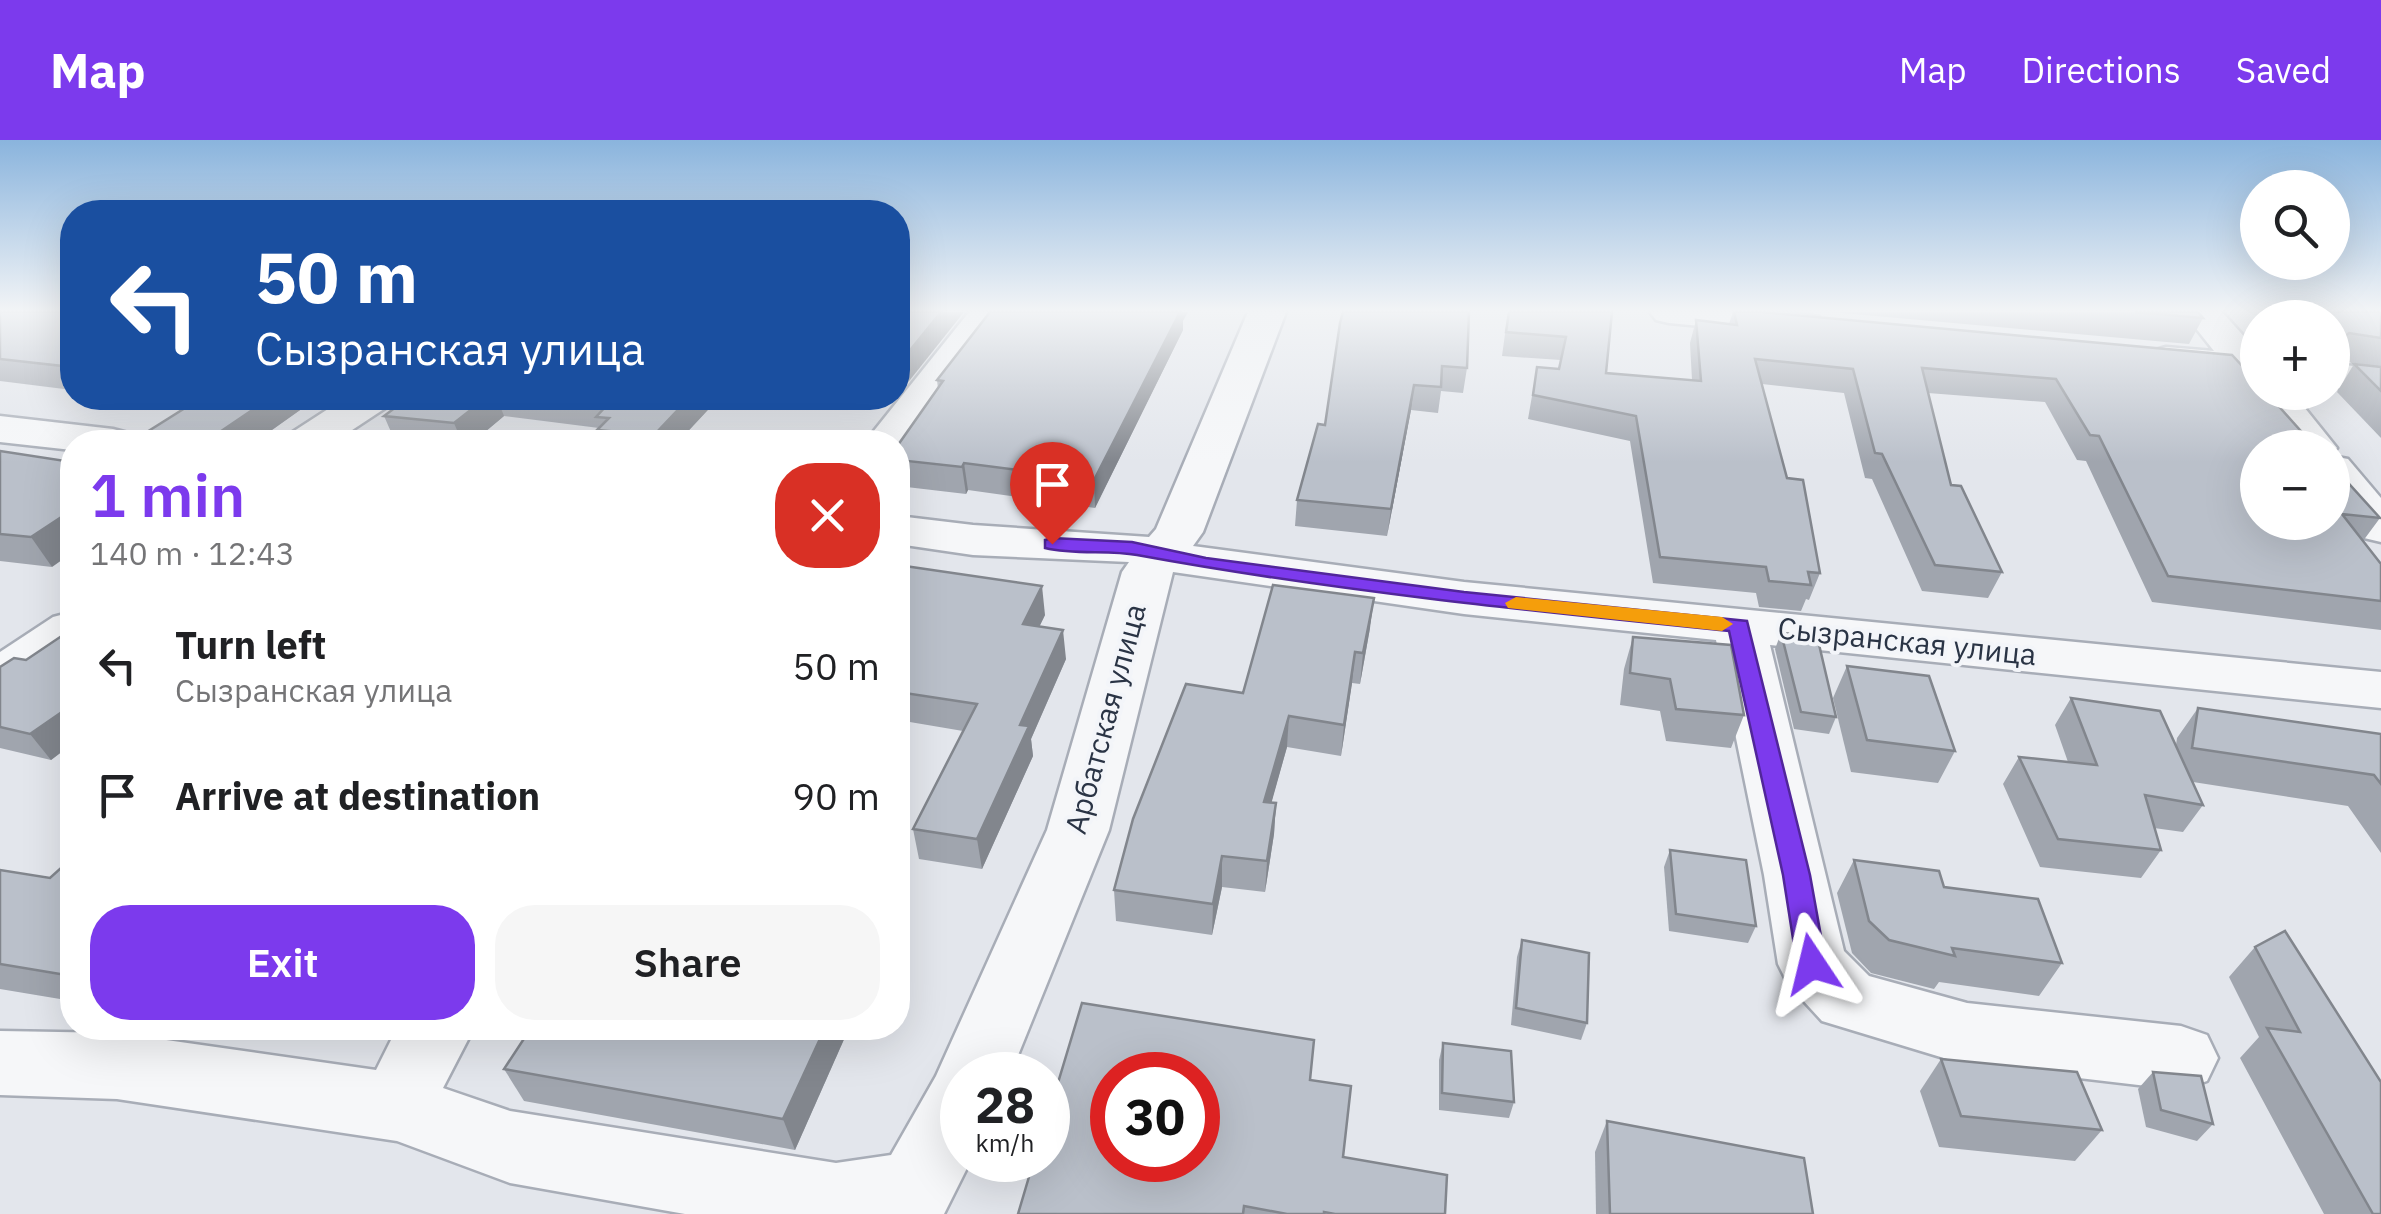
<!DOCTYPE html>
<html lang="en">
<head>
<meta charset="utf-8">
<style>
  :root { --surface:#fff; --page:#f6f6f6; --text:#202124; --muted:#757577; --accent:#7c3aed }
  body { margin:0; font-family:"IBM Plex Sans",sans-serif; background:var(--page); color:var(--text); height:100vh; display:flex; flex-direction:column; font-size:38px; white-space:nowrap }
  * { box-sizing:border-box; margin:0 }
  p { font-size:32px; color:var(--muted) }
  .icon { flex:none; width:55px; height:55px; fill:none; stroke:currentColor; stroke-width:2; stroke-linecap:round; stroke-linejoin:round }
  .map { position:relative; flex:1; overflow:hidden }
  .side { position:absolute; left:60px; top:290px; width:850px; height:610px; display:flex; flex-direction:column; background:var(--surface); border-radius:40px; box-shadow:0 10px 40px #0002 }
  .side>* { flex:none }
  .banner { position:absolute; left:60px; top:60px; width:850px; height:210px; border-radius:40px; box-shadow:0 10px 40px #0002; background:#1a4fa0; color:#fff; overflow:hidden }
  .tools { position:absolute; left:2240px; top:30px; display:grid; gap:20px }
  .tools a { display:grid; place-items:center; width:110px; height:110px; border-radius:50%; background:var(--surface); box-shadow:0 10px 40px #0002; font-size:50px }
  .speed { position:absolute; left:940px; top:912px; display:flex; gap:20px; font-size:50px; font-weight:700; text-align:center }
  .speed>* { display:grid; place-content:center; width:130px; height:130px; border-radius:50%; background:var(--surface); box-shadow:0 10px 40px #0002; line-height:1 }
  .speed small { font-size:25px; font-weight:400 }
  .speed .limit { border:15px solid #d22; background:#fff; color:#111 }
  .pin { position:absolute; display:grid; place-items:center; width:85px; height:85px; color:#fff; margin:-102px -42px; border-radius:50% 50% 50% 0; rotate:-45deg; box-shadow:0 0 10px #0007 }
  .pin .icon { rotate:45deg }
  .me { position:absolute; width:110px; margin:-55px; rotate:350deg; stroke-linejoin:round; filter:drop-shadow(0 0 8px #0008) }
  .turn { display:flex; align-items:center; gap:35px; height:210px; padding:0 30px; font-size:45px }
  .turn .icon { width:130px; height:130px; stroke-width:2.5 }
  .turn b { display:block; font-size:70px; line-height:85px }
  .round { display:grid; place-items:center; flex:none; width:105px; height:105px; border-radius:40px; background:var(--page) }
  .overview { display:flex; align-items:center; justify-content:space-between; height:170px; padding:0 30px }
  h1 { font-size:60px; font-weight:600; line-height:75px; color:var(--accent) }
  .cta { display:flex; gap:20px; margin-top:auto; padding:20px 30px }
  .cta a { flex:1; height:115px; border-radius:40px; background:var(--accent); color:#fff; font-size:40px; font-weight:600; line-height:115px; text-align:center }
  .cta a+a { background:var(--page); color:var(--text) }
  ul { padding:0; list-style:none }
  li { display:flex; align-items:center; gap:30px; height:130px; padding:0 30px }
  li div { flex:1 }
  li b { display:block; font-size:38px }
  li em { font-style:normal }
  header { display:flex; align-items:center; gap:60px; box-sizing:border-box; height:140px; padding:0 50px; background:var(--accent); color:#fff }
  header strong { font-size:48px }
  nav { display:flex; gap:55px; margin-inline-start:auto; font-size:35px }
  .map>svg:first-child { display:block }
</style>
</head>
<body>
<header>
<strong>Map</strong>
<nav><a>Map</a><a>Directions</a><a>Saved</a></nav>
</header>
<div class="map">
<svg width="2381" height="1074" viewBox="0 0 2381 1074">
  <rect width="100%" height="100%" fill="#e3e6ec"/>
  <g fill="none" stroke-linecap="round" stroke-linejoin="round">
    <defs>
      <g id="minor">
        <path d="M969,172H1007L901,311L898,312V302H865Z"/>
        <path d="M1248,172H1286L1203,392L1193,406L1464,442L2381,532V568L1770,505L1844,811L1869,836L1967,863L2181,886L2207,895L2218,918L2207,941L2181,950L1967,925L1822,881L1788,844L1778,824L1764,735L1716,500L1464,474L1173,432L1109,690L1010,935H962V1020H971L944,1074H685L510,1043L397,1001L117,959L0,955V891L117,893L376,930L397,888H474L443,948L510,971L836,1023L891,1015L936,936L1047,690L1122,432L1129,422L973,415L898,404V376L973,385L1149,397L1156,389Z"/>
        <path d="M1650,172H1787L1819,177L1825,185L1819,193L1806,196L1669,183L1656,180Z"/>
        <path d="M2183,172H2222L2258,212V252H2292L2337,308L2332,314V308H2292L2249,252L2252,249L2244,247L2235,236L2152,227L2146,219L2152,211L2166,207L2214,211Z"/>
        <path d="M2332,223L2381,230V254L2332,247Z"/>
        <path d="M345,258H393L387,267L334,302H285L291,293Z"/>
        <path d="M0,276L113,289L128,293L135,302H72V310L0,302Z"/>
        <path d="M2332,316L2348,319L2381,358V402L2364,398L2332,359Z"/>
        <path d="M72,472V513L19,550L0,555V512L53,477Z"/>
      </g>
    </defs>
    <use href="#minor" stroke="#a8adb7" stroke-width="5"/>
    <use href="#minor" fill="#f6f7f9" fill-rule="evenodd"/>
  </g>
  <g fill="#a0a5ae">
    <path d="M0,172H72V250L0,241Z"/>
    <path d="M1508,172H1612L1606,233L1692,240L1690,203L1696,180L1729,184L1733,172H1761L2232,215L2380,378L2363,401L2381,424V490L2152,462L2086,321L2077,320L2045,262L1928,253L1951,345L2002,432L1988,458L1922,451L1872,339L1865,338L1844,253L1762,244L1787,338L1820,433L1809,460L1806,459L1801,471L1759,467L1756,453L1653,443L1630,301L1528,279L1537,227L1559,229L1561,220L1502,216Z"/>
    <path d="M1831,172H2198L2203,178L2189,204Z"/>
    <path d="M2283,172H2381V227L2342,221L2332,235V178H2280Z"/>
    <path d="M1183,181V190L1095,368L968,350L966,354L898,346V305L938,249L937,240Z"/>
    <path d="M1340,183L1467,228L1463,253L1441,251L1438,273L1411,270L1387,396L1295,386L1297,360L1325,285Z"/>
    <path d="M2354,224L2381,227V298L2337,252Z"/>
    <path d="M136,258H317L255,302H131L190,264Z"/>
    <path d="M408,258H719L678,302H601L597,290L599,288L504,276L473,302L395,301L384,276Z"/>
    <path d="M0,311L52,427L0,421Z"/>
    <path d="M898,425L1045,475L1039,487L1066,519L1031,599L1033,616L982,729L919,719L913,689L963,591L898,580Z"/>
    <path d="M1370,488L1360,544L1352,543L1341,616L1287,607L1271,663H1276L1274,694L1265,752L1222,747L1212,795L1116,781L1114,750L1243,553Z"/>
    <path d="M72,489V604L51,620L0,608V527L26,520Z"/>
    <path d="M1781,493L1836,577L1829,594L1794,589L1775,509Z"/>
    <path d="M1633,497L1744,575L1731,608L1666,601L1660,571L1620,565L1624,529Z"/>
    <path d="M1847,526L1955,611L1938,643L1851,632L1833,558Z"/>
    <path d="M2071,558L2176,605L2177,598L2198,568L2381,594V713L2348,666L2193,642L2203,665L2183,692L2154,688L2161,710L2141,738L2040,727L2003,644L2019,617L2068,622L2055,585Z"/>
    <path d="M1670,710L1756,786L1748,803L1669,791L1664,727Z"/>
    <path d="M72,718V861L0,849V730L50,738Z"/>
    <path d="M1854,720L1944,747L2062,823L2039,856L1939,842L1934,849L1871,833L1852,813L1837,753Z"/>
    <path d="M1522,800L1587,883L1581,900L1511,885L1517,817Z"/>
    <path d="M2255,807L2381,942V1074H2324L2240,918L2259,897L2229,837Z"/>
    <path d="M531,888H849L795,1010L524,961L504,929Z"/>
    <path d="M1443,903L1514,962L1509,978L1439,970V920Z"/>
    <path d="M1941,919L2102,990L2075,1021L1939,1007L1920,951Z"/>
    <path d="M2153,932L2213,984L2197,1001L2146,987L2138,949Z"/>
    <path d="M1310,940L1343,1017L1445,1074H1018Z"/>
    <path d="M1607,981L1813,1074H1596L1595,1012Z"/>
  </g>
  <g fill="#82868d">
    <path d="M941,172H964L898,255V225Z"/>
    <path d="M1179,172H1188L1183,181V190L1095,368L1094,340Z"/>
    <path d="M1414,245L1411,270L1387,396L1391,369Z"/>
    <path d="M270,258H317L255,302H205Z"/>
    <path d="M486,258H497L504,276L473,302H462L454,283Z"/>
    <path d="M689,258H719L678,302H656L654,295Z"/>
    <path d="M964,323L968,350L966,354L962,327Z"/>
    <path d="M72,370V413L52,427L31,397Z"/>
    <path d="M1042,446L1045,475L1026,514L1023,484Z"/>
    <path d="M1374,458L1370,488L1360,544L1363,513Z"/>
    <path d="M1063,490L1066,519L1031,599L1033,616L982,729L977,699L1020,585Z"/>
    <path d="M1355,512L1352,543L1341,616L1344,585Z"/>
    <path d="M71,564L72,566V604L51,620L30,594Z"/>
    <path d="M1289,576L1287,607L1263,693L1264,662Z"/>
    <path d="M1276,663L1274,694L1265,752L1267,721Z"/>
    <path d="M1222,716V747L1212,795L1213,764Z"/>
    <path d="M825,888H849L795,1010L783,979Z"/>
  </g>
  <g fill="#bac0ca" stroke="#82868d" stroke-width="2.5" fill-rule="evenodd">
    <path d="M0,172H72V227L0,219Z"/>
    <path d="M898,172H941L898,225Z"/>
    <path d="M990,172H1180L1094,340L964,323L962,327L898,320V305L943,241L937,240Z"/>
    <path d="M1343,172H1469L1467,228L1442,226L1441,247L1414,245L1391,369L1297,360L1318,284L1325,285L1340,183Z"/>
    <path d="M1509,172H1612L1606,233L1701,241L1696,180L1737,185L1734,172H1761L2232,215L2258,243V252H2266L2316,308H2258V382H2332V325L2380,378L2342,374L2381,424V461L2168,436L2099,296L2090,295L2056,239L1922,228L1951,345L1961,346L2002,432L1935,425L1882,314L1875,313L1853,229L1755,219L1787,338L1803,340L1820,433L1808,432L1811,445L1769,441L1766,427L1660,417L1636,276L1533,255L1537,227L1559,229L1566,197L1506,192Z"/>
    <path d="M2135,172H2198L2203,178Z"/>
    <path d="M2304,172H2381V198L2349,193L2345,196V215L2332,202V178H2309Z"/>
    <path d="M2354,224L2381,227V251Z"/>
    <path d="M201,258H270L205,302H131Z"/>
    <path d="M408,258H486L454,283L384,276Z"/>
    <path d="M551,258H689L654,295L597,290L609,278L596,277L608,264Z"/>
    <path d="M0,311L72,322V370L31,397L0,394Z"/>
    <path d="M898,425L1042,446L1023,484L1063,490L1020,585L1029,586L977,699L913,689L977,564L898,552Z"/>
    <path d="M1273,445L1374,458L1363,513L1355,512L1344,585L1289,576L1264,662L1276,663L1267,721L1222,716L1213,764L1114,750L1133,679L1186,544L1243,553Z"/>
    <path d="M72,489V565L30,594L0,587V527L14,518L26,520Z"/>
    <path d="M1781,493L1817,496L1836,577L1801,572Z"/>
    <path d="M1633,497L1731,505L1744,575L1676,569L1670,539L1630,533Z"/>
    <path d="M1847,526L1929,536L1955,611L1867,600Z"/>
    <path d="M2071,558L2160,571L2203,665L2145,655L2161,710L2058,699L2019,617L2097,625Z"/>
    <path d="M2198,568L2381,594V644L2374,635L2192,608Z"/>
    <path d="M1670,710L1746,720L1756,786L1676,774Z"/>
    <path d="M72,718V836L0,824V730L50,738Z"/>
    <path d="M1854,720L1939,731L1944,747L2038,759L2062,823L1952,808L1955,816L1889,800L1869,781Z"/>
    <path d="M2285,791L2381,942V1074H2373L2267,888L2300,892L2255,807Z"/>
    <path d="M1522,800L1589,813L1587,883L1516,868Z"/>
    <path d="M1082,863L1314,900L1310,940L1351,946L1343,1017L1447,1035L1445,1074H1335L1324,1072V1074H1287L1244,1066L1243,1074H1018L1034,1020H1048V976ZM1112,935H1198V1020H1112Z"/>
    <path d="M531,888H825L783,979L504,929Z"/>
    <path d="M1443,903L1511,911L1514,962L1442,953Z"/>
    <path d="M1941,919L2077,932L2102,990L1961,976Z"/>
    <path d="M2153,932L2201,936L2213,984L2161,970Z"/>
    <path d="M1607,981L1804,1018L1813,1074H1610Z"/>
  </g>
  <linearGradient id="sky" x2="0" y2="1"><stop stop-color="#8ab4dd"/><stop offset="0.53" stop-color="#f2f4f6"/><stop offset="1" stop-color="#f2f4f6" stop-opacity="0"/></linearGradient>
  <rect width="2381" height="322" fill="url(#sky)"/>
  <path fill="#7c3aed" stroke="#51269a" stroke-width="2.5" d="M1052,398L1132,402L1206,418L1464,452L1747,481L1810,735L1826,824L1822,832L1812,835L1802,832L1797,824L1783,735L1729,491C1531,471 1333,451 1137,415C1107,410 1075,415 1045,408V400Z"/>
  <path fill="#f59e0b" d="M1516,457L1722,477L1733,484L1722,491L1508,468L1505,463Z"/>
  <g text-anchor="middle" stroke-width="8" stroke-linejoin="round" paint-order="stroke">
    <g font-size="30" fill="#2a3445" stroke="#f3f5f9">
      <text transform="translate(1907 502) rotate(6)" y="10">Сызранская улица</text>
      <text transform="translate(1106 579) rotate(-75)" y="10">Арбатская улица</text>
    </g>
  </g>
</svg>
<div class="tools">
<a><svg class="icon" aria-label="search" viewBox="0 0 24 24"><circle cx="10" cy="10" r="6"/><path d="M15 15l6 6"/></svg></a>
<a>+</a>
<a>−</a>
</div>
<div class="speed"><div>28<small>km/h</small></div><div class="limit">30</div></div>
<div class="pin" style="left:1052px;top:404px;background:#d93025"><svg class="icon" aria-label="arrive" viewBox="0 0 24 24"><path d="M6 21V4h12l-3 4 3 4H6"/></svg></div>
<svg class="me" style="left:1812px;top:824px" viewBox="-20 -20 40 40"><path d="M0-17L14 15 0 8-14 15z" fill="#7c3aed" stroke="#fff" stroke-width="4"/></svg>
<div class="banner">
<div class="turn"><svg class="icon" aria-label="left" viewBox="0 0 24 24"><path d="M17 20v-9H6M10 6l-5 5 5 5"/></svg><div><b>50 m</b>Сызранская улица</div></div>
</div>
<section class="side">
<div class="overview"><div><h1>1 min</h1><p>140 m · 12:43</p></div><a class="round" style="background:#d93025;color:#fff"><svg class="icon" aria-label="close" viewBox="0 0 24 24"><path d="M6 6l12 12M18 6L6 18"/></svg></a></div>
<ul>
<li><svg class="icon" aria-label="left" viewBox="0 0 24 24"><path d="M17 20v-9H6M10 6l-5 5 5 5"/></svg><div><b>Turn left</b><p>Сызранская улица</p></div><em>50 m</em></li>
<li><svg class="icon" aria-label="arrive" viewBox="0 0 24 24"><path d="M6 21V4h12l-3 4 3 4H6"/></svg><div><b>Arrive at destination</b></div><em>90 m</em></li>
</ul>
<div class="cta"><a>Exit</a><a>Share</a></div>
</section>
</div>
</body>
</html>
